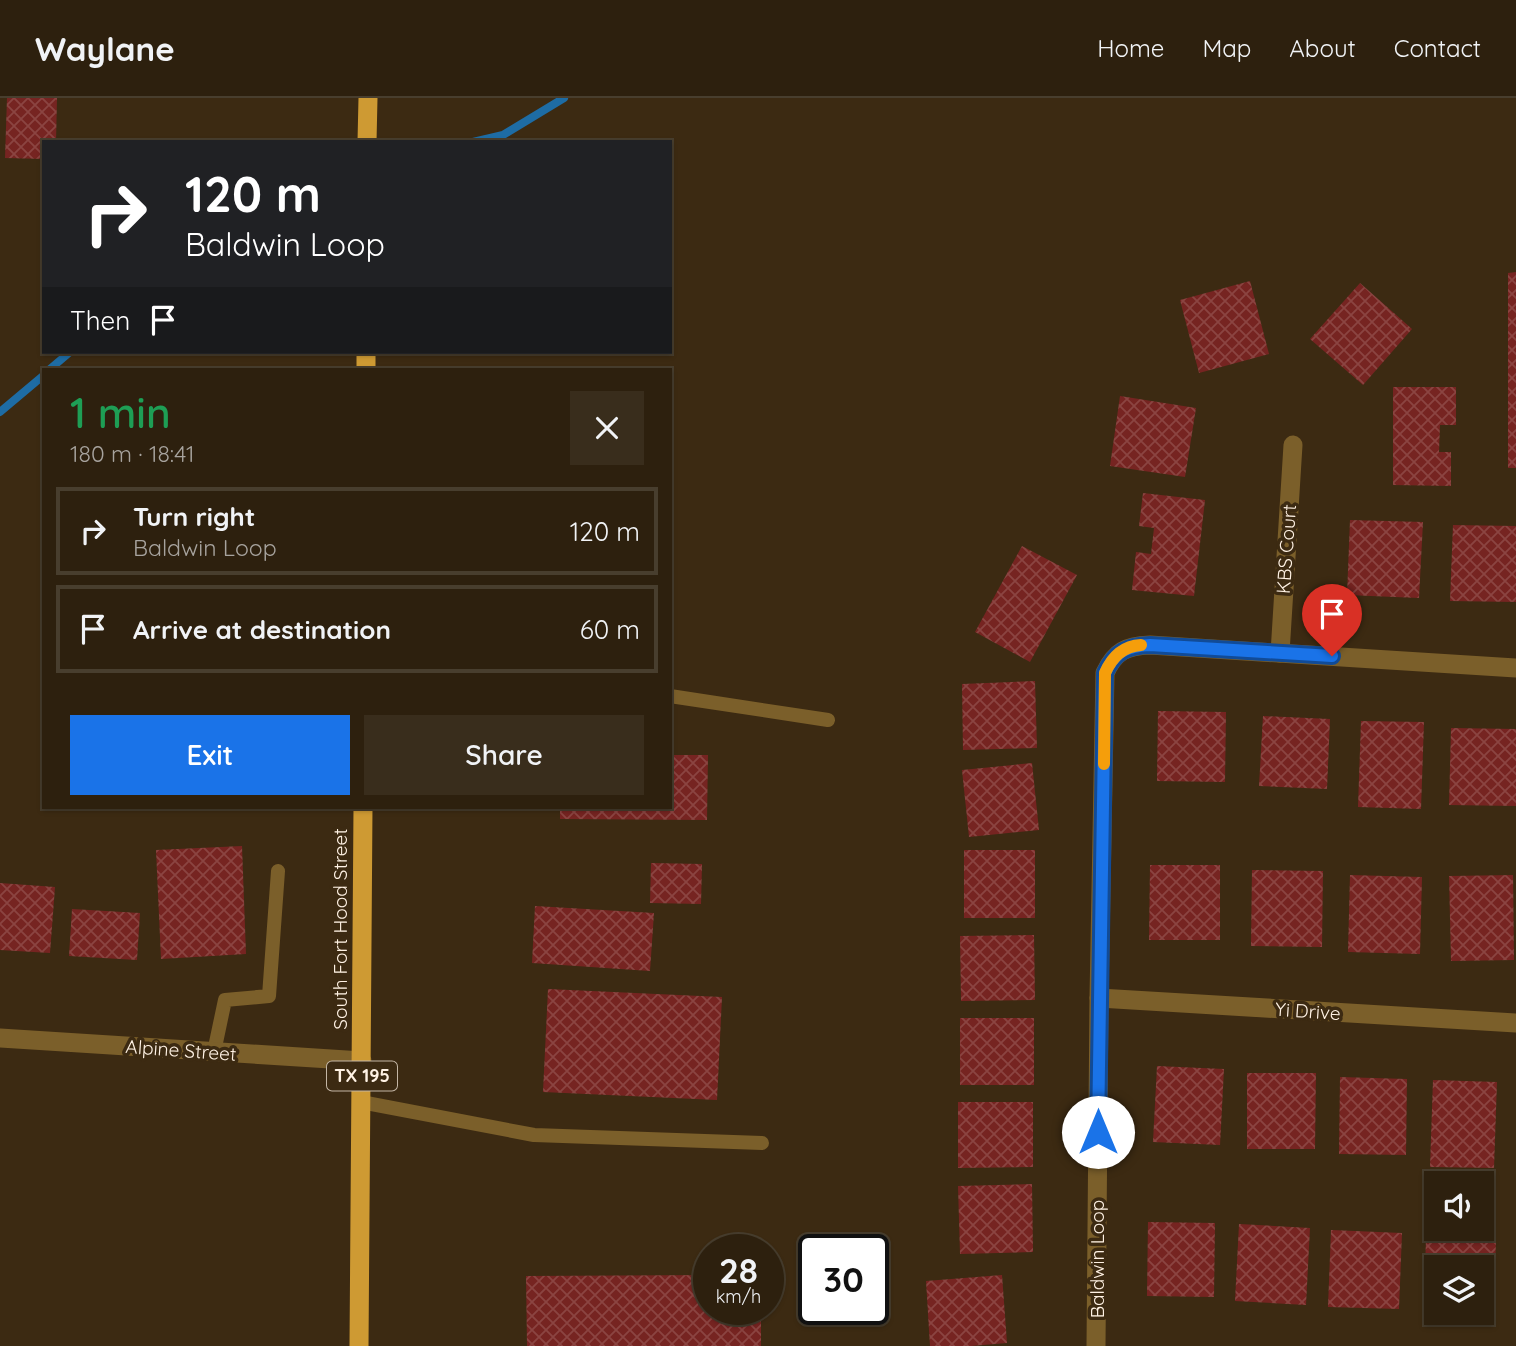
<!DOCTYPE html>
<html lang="en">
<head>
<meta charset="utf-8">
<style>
  :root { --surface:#2d200e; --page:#392d1c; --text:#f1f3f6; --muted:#a7a39e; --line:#483e2e; --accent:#1a73e8 }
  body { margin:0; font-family:Quicksand,sans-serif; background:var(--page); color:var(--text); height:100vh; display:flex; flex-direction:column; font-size:26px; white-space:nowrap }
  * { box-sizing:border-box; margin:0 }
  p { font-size:23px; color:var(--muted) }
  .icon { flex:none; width:38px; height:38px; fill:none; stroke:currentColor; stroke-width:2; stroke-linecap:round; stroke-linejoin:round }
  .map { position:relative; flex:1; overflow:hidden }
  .drawer { position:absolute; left:42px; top:270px; width:630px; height:441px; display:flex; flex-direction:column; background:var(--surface); border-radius:0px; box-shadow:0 2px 5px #0004,0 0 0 2px var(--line) }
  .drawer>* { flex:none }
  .top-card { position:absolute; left:42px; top:42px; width:630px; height:214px; border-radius:0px; box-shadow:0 2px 5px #0004,0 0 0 2px var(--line); background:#202124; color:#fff; overflow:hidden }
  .tools { position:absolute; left:1424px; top:1073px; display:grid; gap:14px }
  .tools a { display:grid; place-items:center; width:70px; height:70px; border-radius:0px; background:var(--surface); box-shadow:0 2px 5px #0004,0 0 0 2px var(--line); font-size:35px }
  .speed { position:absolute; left:693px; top:1136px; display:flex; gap:14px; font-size:35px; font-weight:700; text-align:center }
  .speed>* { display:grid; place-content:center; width:91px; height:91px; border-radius:50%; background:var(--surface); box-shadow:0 2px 5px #0004,0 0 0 2px var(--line); line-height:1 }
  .speed small { font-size:18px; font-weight:400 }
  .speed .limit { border:4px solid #111; border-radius:10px; background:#fff; color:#111 }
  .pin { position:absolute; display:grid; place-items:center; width:60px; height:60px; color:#fff; margin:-72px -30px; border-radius:50% 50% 50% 0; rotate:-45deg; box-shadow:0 0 7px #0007 }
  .pin .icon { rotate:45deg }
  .me { position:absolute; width:77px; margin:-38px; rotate:0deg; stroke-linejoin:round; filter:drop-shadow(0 0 5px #0008) }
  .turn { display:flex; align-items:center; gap:24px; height:147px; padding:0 28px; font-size:32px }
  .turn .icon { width:91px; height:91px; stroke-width:2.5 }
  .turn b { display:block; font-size:49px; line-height:60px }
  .then { display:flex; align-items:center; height:66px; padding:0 28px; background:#0003; gap:14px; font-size:26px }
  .round { display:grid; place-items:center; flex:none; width:74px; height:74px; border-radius:0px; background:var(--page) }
  .head { display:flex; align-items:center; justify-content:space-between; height:119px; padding:0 28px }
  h1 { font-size:42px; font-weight:600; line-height:52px; color:#1e9e55 }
  .button { display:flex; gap:14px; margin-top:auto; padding:14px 28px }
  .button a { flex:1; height:80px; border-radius:0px; background:var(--accent); color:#fff; font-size:28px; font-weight:600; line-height:80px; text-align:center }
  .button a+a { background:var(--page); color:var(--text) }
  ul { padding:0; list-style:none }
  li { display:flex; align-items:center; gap:21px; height:88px; margin:0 14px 10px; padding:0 14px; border:4px solid var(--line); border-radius:0px }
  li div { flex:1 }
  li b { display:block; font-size:26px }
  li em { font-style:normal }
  header { display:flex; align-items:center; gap:42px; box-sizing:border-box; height:98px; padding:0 35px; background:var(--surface); border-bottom:2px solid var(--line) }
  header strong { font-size:33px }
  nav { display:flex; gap:38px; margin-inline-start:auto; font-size:24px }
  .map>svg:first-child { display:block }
</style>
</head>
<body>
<header>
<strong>Waylane</strong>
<nav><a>Home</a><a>Map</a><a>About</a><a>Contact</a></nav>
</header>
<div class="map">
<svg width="1516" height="1248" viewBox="0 0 1516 1248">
  <defs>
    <pattern id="building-cross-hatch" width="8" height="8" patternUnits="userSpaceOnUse" patternTransform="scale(1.75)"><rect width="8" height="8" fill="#762421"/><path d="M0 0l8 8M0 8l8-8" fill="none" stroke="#8b4441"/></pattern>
  </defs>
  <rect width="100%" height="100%" fill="#3c2a12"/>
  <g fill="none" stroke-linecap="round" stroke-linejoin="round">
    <g stroke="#1e6ca4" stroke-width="8">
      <path d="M473,44L503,37L564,0"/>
      <path d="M50,271L70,254"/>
      <path d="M0,314L44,277"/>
    </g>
  </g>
  <g fill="url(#building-cross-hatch)">
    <path d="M7,0H57L56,44H44V61L5,60Z"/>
    <path d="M1516,174V370H1508V175Z"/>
    <path d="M1250,183L1269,256L1199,275L1180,202Z"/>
    <path d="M1360,185L1412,231L1363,287L1310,241Z"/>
    <path d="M1393,289H1456V327H1440L1439,354H1451V388L1393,387Z"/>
    <path d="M1120,298L1196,310L1185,379L1110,368Z"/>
    <path d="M1143,395L1205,402L1194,498L1132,492L1136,454L1151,456L1154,430L1139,428Z"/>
    <path d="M1350,422L1423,424L1419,500L1347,497Z"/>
    <path d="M1453,427L1516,428V504L1450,503Z"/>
    <path d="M1022,448L1077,477L1030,564L975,534Z"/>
    <path d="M1035,583L1037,650L963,652L962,586Z"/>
    <path d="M1158,613L1226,614L1225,684L1157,683Z"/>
    <path d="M1263,618L1330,621L1327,691L1259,688Z"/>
    <path d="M1361,623L1424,624L1421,711L1358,709Z"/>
    <path d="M1451,630L1516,631V708L1449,707Z"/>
    <path d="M670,657H708L707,722L560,721V709H670Z"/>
    <path d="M1032,665L1039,732L969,739L962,672Z"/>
    <path d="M242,748L246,856L161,861L156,752Z"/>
    <rect x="964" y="752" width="71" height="68"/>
    <path d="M651,765L702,766L701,806L650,805Z"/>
    <path d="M1150,767H1220V842H1149Z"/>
    <path d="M1252,772L1323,773L1322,849L1251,848Z"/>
    <path d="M1350,777L1422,779L1420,856L1348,854Z"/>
    <path d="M1513,777L1514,862L1451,863L1449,778Z"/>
    <path d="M0,785L55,789L50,855L0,852Z"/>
    <path d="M535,808L654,815L650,873L532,865Z"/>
    <path d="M72,811L140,815L137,862L69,858Z"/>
    <path d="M1034,837L1035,902L961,903L960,838Z"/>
    <path d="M548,891L722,899L717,1002L543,994Z"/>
    <rect x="960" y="920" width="74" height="67"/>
    <path d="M1157,968L1224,971L1220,1047L1153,1044Z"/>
    <path d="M1247,975H1316L1315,1051H1247Z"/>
    <path d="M1340,979L1407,981L1406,1057L1339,1056Z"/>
    <path d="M1433,982L1497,984L1494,1070L1430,1069Z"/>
    <path d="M958,1004H1033V1069L958,1070Z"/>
    <path d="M1032,1086L1033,1154L960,1156L958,1088Z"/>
    <path d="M1148,1124L1215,1125L1214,1199L1147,1198Z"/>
    <path d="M1239,1126L1310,1130L1306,1207L1235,1203Z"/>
    <path d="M1331,1132L1402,1135L1399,1211L1328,1209Z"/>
    <path d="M1426,1138L1496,1140L1494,1215H1482V1169H1437V1214L1424,1213Z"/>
    <path d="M709,1177V1211H761V1248H527L526,1178Z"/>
    <path d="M1002,1177L1007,1245L971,1248H930L926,1183Z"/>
  </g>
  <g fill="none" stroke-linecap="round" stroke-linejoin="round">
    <g stroke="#7b5f2a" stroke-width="14">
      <path d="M670,598L828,622"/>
      <path d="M214,954L225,902L269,898L278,773"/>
      <path d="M361,1004L534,1037L762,1045"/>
    </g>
    <g stroke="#7b5f2a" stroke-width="19">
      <path d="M1280,555L1293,347"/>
      <path d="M1099,900L1516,925"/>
      <path d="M0,940L362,963"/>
      <path d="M1096,1248L1099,900L1105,575C1115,553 1126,548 1150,547L1516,570"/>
    </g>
    <g stroke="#ce9a33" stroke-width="19">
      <path d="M367,44L368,0"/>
      <path d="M366,271V254"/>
      <path d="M359,1248L363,709"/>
    </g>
  </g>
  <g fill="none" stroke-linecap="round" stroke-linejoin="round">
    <defs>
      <path id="route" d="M1098,1034L1105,575C1115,553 1127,548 1150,547L1332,558"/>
    </defs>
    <use href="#route" stroke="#114b97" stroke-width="18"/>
    <use href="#route" stroke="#1a73e8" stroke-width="12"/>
    <path stroke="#f59e0b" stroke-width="12" d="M1104,666L1105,575C1112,559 1123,548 1141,547"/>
  </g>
  <g text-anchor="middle" stroke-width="7" stroke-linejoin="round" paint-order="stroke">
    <rect fill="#3c2a12" stroke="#c4b6a5" stroke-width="2" x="327" y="963.5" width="70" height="29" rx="5"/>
    <g font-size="18" font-weight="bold" fill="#fff2e4">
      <text x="362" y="984">TX 195</text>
    </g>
    <g font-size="19" fill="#fff2e4" stroke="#3c2a12">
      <text transform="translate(1286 451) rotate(-86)" y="7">KBS Court</text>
      <text transform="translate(340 831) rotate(-90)" y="7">South Fort Hood Street</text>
      <text transform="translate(1308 913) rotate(4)" y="7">Yi Drive</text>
      <text transform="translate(181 952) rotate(4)" y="7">Alpine Street</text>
      <text transform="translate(1097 1161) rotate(-90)" y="7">Baldwin Loop</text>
    </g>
  </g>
</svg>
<div class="tools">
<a><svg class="icon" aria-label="sound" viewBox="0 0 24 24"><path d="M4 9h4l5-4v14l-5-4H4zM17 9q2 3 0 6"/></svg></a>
<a><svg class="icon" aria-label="layers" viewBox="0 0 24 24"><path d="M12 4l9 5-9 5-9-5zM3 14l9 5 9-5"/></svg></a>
</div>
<div class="speed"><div>28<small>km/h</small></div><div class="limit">30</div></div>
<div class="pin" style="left:1332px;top:558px;background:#d93025"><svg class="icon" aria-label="arrive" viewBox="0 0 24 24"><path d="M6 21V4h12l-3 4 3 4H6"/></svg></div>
<svg class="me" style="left:1098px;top:1034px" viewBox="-20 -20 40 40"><circle r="19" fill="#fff"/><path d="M0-13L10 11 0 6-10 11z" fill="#1a73e8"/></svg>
<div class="top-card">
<div class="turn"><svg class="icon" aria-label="right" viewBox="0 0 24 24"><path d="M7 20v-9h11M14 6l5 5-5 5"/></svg><div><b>120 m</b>Baldwin Loop</div></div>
<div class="then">Then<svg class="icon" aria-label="arrive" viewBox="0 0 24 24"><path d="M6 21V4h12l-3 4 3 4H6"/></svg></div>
</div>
<section class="drawer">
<div class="head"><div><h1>1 min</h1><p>180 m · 18:41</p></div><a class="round"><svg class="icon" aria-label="close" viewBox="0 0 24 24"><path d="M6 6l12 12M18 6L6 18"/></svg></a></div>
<ul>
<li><svg class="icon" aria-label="right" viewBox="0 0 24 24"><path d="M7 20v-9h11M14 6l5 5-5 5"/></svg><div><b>Turn right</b><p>Baldwin Loop</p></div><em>120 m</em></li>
<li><svg class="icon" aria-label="arrive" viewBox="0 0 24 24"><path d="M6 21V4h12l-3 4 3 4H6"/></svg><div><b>Arrive at destination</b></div><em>60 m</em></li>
</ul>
<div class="button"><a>Exit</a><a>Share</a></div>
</section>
</div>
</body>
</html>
